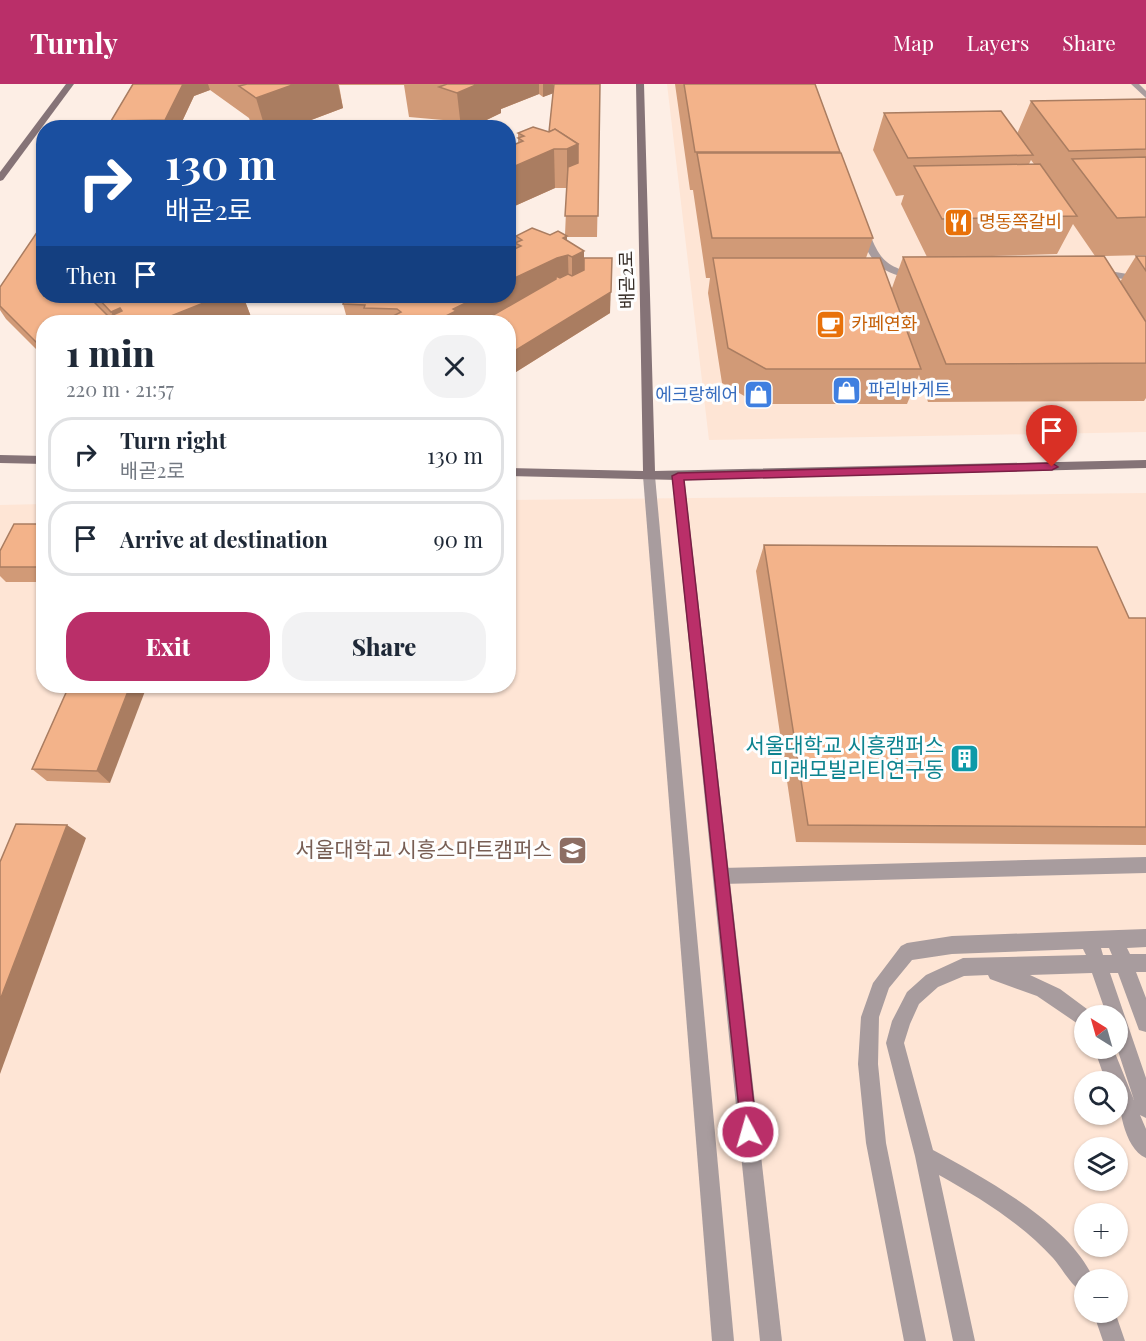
<!DOCTYPE html>
<html lang="en">
<head>
<meta charset="utf-8">
<style>
  :root { --surface:#fff; --page:#f2f2f3; --text:#1f2937; --muted:#747a83; --line:#e0e1e3; --accent:#ba2f69 }
  body { margin:0; font-family:"Playfair Display","Noto Sans KR",serif; background:var(--page); color:var(--text); height:100vh; display:flex; flex-direction:column; font-size:22px; white-space:nowrap }
  * { box-sizing:border-box; margin:0 }
  p { font-size:20px; color:var(--muted) }
  .icon { flex:none; width:33px; height:33px; fill:none; stroke:currentColor; stroke-width:2; stroke-linecap:round; stroke-linejoin:round }
  .map { position:relative; flex:1; overflow:hidden }
  .side { position:absolute; left:36px; top:231px; width:480px; height:378px; display:flex; flex-direction:column; background:var(--surface); border-radius:24px; box-shadow:0 2px 4px #0004 }
  .side>* { flex:none }
  .banner { position:absolute; left:36px; top:36px; width:480px; height:183px; border-radius:24px; box-shadow:0 2px 4px #0004; background:#1a4fa0; color:#fff; overflow:hidden }
  .needle { width:39px; rotate:323deg }
  .controls { position:absolute; left:1074px; top:921px; display:grid; gap:12px }
  .controls a { display:grid; place-items:center; width:54px; height:54px; border-radius:50%; background:var(--surface); box-shadow:0 2px 4px #0004; font-size:30px }
  .pin { position:absolute; display:grid; place-items:center; width:51px; height:51px; color:#fff; margin:-62px -26px; border-radius:50% 50% 50% 0; rotate:-45deg; box-shadow:0 0 6px #0007 }
  .pin .icon { rotate:45deg }
  .me { position:absolute; width:66px; margin:-33px; rotate:354deg; stroke-linejoin:round; filter:drop-shadow(0 0 4px #0008) }
  .turn { display:flex; align-items:center; gap:21px; height:126px; padding:0 30px; font-size:27px }
  .turn .icon { width:78px; height:78px; stroke-width:2.5 }
  .turn b { display:block; font-size:42px; line-height:51px }
  .then { display:flex; align-items:center; height:57px; padding:0 30px; background:#0003; gap:12px; font-size:22px }
  .round { display:grid; place-items:center; flex:none; width:63px; height:63px; border-radius:24px; background:var(--page) }
  .summary { display:flex; align-items:center; justify-content:space-between; height:102px; padding:0 30px }
  h1 { font-size:36px; font-weight:800; line-height:45px }
  .cta { display:flex; gap:12px; margin-top:auto; padding:12px 30px }
  .cta a { flex:1; height:69px; border-radius:24px; background:var(--accent); color:#fff; font-size:24px; font-weight:800; line-height:69px; text-align:center }
  .cta a+a { background:var(--page); color:var(--text) }
  ul { padding:0; list-style:none }
  li { display:flex; align-items:center; gap:18px; height:75px; margin:0 12px 9px; padding:0 18px; border:3px solid var(--line); border-radius:24px }
  li div { flex:1 }
  li b { display:block; font-size:22px }
  li em { font-style:normal }
  header { display:flex; align-items:center; gap:36px; box-sizing:border-box; height:84px; padding:0 30px; background:var(--accent); color:#fff }
  header strong { font-size:28px }
  nav { display:flex; gap:33px; margin-inline-start:auto; font-size:21px }
  .map>svg:first-child { display:block }
</style>
</head>
<body>
<header>
<strong>Turnly</strong>
<nav><a>Map</a><a>Layers</a><a>Share</a></nav>
</header>
<div class="map">
<svg width="1146" height="1257" viewBox="0 0 1146 1257">
  <rect width="100%" height="100%" fill="#fdeee5"/>
  <g fill="#fee5d5" fill-rule="evenodd">
    <path d="M667,0H1146V348L709,356Z"/>
    <path d="M1146,409V1257H0V421L43,420L44,602H508L509,416ZM1084,932H1118V964H1084ZM1084,998H1118V1030H1084ZM1084,1064H1118V1096H1084ZM1084,1130H1118V1162H1084ZM1084,1196H1118V1228H1084Z"/>
  </g>
  <g fill="none" stroke-linecap="round" stroke-linejoin="round">
    <g fill="#a89c9e" fill-rule="evenodd">
      <path d="M1131,0H1139L1146,7V14Z"/>
      <path d="M863,142L868,145C880,177 885,182 919,191V195C912,196 906,194 900,192C874,185 867,169 858,145Z"/>
      <path d="M1097,185L1146,193V199L1094,190L1092,188Z"/>
      <path d="M1146,773V789L721,800L715,798L713,792L715,786L721,784Z"/>
      <path d="M1146,845V863L1127,864L1130,870H1146V888H1136L1146,914V948L1139,946L1118,889H1110L1146,994V1034L1140,1031L1146,1045V1074C1123,1064 1118,1019 1118,998H1106L1094,964H1113L1134,1016L1117,964L1118,932H1107L1092,889L1030,891L1060,905L1091,928L1092,932H1084V944L1037,912L990,895L988,891L964,892L938,903L919,920L910,940L904,959L933,1066C984,1094 1071,1140 1094,1196H1084V1208C1071,1203 1063,1185 1053,1174C1021,1139 980,1114 939,1091L975,1257H953L915,1072L886,959L892,937L907,908L926,891L963,874L1086,871L1083,865L952,870L912,876L889,904L879,933L878,980L886,1059L926,1257H904L866,1059L858,980L861,933L873,899L901,862L907,859L952,852ZM1101,864H1109L1112,871H1103Z"/>
      <path d="M1093,1228H1115L1125,1257H1103Z"/>
    </g>
    <g fill="#a89c9e" fill-rule="evenodd">
      <path d="M649,388L655,392L734,1257H712L643,392Z"/>
      <path d="M678,388L684,392L782,1257H760L672,392Z"/>
    </g>
    <g fill="#857377" fill-rule="evenodd">
      <path d="M66,0H74L3,96L0,97V88Z"/>
      <path d="M636,0H644L655,387L1146,376V384L678,396L508,392V384L643,387Z"/>
      <path d="M0,371L44,372V380L0,379Z"/>
    </g>
  </g>
  <g fill="#d19a77" fill-rule="evenodd">
    <path d="M133,0H600L597,153H567V156L584,174L610,229L508,293V238H348L343,220L508,212L516,165V152L565,151L567,104H555L508,125V63L518,59V49L549,48L553,9L543,13L539,10L501,25V29L470,44H451L444,41L443,36L409,33L404,1H339L343,24L290,44H255L251,40L249,34L210,6L194,12L179,44H114L111,37Z"/>
    <path d="M675,0H815L840,68L873,154L866,174L892,204L903,173H927L901,120L904,111L896,112L873,66L884,29L1017,50L1031,17L1146,15V171L1104,172L1120,198L1136,172H1146V314L1144,317L928,318L919,291L907,320H758L722,299L708,209L710,194H706L693,106H690ZM1031,76L1034,80H1029ZM1073,140L1095,172L958,173L1057,170Z"/>
    <path d="M0,203L44,212H243L253,238H44V273L6,235L0,226Z"/>
    <path d="M44,440V498H6L0,492V467Z"/>
    <path d="M764,461L1129,534H1146V761L796,758L756,487Z"/>
    <path d="M69,602L110,699L47,697L32,685Z"/>
  </g>
  <g fill="#aa7d61">
    <path d="M183,0H208L210,6L194,12L179,44H168L165,36Z"/>
    <path d="M295,0H338L343,24L290,44H265L256,14Z"/>
    <path d="M478,0H539V10L501,25V29L470,44H461L457,9Z"/>
    <path d="M543,0H553L554,9L543,13Z"/>
    <path d="M578,60V99L567,104V65Z"/>
    <path d="M554,65L555,104L508,125V85Z"/>
    <path d="M567,152V171H568L569,211L508,238H446V232L453,225L480,212H508V197L557,174L563,154Z"/>
    <path d="M584,167V207L572,213V173Z"/>
    <path d="M612,174L610,229L508,293V271Z"/>
    <path d="M221,212H243L253,238H156Z"/>
    <path d="M120,224L127,238H117L111,228Z"/>
    <path d="M130,602H147L110,699L97,687Z"/>
    <path d="M67,741L86,754L0,990V916Z"/>
  </g>
  <g fill="#f3b38a" stroke="#aa7d61" stroke-width="1.5">
    <path d="M133,0H183L165,36L111,37Z"/>
    <path d="M247,0H295L256,14L239,2Z"/>
    <path d="M447,0H478L457,9L439,3Z"/>
    <path d="M554,0H600L598,132H565L568,83L578,79V60L555,45L549,48Z"/>
    <path d="M684,0H815L840,68H695Z"/>
    <path d="M1146,15V65L1069,67L1031,17Z"/>
    <path d="M1001,27L1033,71L908,74L884,29Z"/>
    <path d="M138,41L151,44H131Z"/>
    <path d="M160,41L164,44H152Z"/>
    <path d="M533,43L549,48L555,45L578,60L567,65H554L508,85V63L523,57L518,54L524,52L518,49Z"/>
    <path d="M697,69H841L873,154H712Z"/>
    <path d="M1146,73V133L1117,134L1072,75Z"/>
    <path d="M1040,80L1077,132L942,135L914,82Z"/>
    <path d="M44,138V160L42,161L44,164V212H88L109,233L106,234L109,238H44V266L0,222V203Z"/>
    <path d="M532,144L550,151L558,147L567,152L563,154L584,167L572,173L568,171L557,174L508,197V168L521,162L515,159L522,156L516,152Z"/>
    <path d="M1104,172L1146,238V279L946,280L903,173Z"/>
    <path d="M1136,172H1146V187Z"/>
    <path d="M584,174H612L611,208L508,271V238H481L556,195V192L560,194L568,190L572,192L584,186Z"/>
    <path d="M713,174H880L921,285H766L728,264Z"/>
    <path d="M96,212H221L156,238H111L106,234L122,227L120,224L111,228Z"/>
    <path d="M346,212H480L453,225L456,227L446,232L451,236L446,238H405L395,231L401,228L397,225L364,224L365,221L343,220Z"/>
    <path d="M14,440H44V483H0V467Z"/>
    <path d="M764,461L1097,463L1129,534H1146V743L808,741Z"/>
    <path d="M69,602H130L97,687L32,685Z"/>
    <path d="M16,740L67,741L0,916V778Z"/>
  </g>
  <path fill="#ba2f69" stroke="#791f44" stroke-width="1.5" d="M1052,379L1058,383L1052,386L684,396L757,1048L755,1054L748,1057L742,1054L672,392L678,389Z"/>
  <defs>
    <symbol id="restaurant-square" viewBox="-11 -11 22 22"><rect x="-9" y="-9" width="18" height="18" rx="4" fill="#e8710a" stroke="#fefefe"/><path d="M-5-6h1v4h1v-4h1v4h1v-4h1v5L-1.5 .5V6h-2V.5L-5-1ZM5-6V6H3V1.5H1.5Q1.5-4 5-6Z" fill="#fff"/></symbol>
    <symbol id="cafe-square" viewBox="-11 -11 22 22"><rect x="-9" y="-9" width="18" height="18" rx="4" fill="#e8710a" stroke="#fefefe"/><path d="M-5.5-4.5H6V0H3Q3 3.5 0 3.5H-2.5Q-5.5 3.5-5.5 0ZM3-3.2v2h1.7v-2ZM-6 4.5H4V6H-6Z" fill="#fff"/></symbol>
    <symbol id="shop-square" viewBox="-11 -11 22 22"><rect x="-9" y="-9" width="18" height="18" rx="4" fill="#3f7fe0" stroke="#fefefe"/><path d="M-5-2.5h2.3a2.7 3.5 0 0 1 5.4 0H5L5.5 6h-11ZM-1.5-2.5h3a1.5 2.3 0 0 0-3 0Z" fill="#fff"/></symbol>
    <symbol id="building-square" viewBox="-11 -11 22 22"><rect x="-9" y="-9" width="18" height="18" rx="4" fill="#0f9aa8" stroke="#fefefe"/><path d="M-4-6H4V6H1V3H-1V6H-4ZM-2.5-4.3h1.7v1.8h-1.7ZM.8-4.3h1.7v1.8H.8ZM-2.5-1h1.7V.8h-1.7ZM.8-1h1.7V.8H.8Z" fill="#fff"/></symbol>
    <symbol id="university-square" viewBox="-11 -11 22 22"><rect x="-9" y="-9" width="18" height="18" rx="4" fill="#8d6e63" stroke="#fefefe"/><path d="M0-5L7-2L0 1L-7-2ZM-4 1L0 2.5L4 1V4Q0 6-4 4Z" fill="#fff"/></symbol>
  </defs>
  <g fill-rule="evenodd">
    <use href="#restaurant-square" x="942" y="122" width="33" height="33"/>
    <use href="#cafe-square" x="814" y="224" width="33" height="33"/>
    <use href="#shop-square" x="830" y="290" width="33" height="33"/>
    <use href="#shop-square" x="742" y="294" width="33" height="33"/>
    <use href="#building-square" x="948" y="658" width="33" height="33"/>
    <use href="#university-square" x="556" y="750" width="33" height="33"/>
  </g>
  <g text-anchor="middle" stroke-width="6" stroke-linejoin="round" paint-order="stroke">
    <g font-size="18" fill="#c56008" stroke="#fefefe" text-anchor="start">
      <text x="979" y="144">명동쪽갈비</text>
      <text x="851" y="246">카페연화</text>
    </g>
    <g font-size="18" fill="#312822" stroke="#fefefe">
      <text transform="translate(627 196) rotate(-91)" y="6">배곧2로</text>
    </g>
    <g font-size="18" fill="#366cbe" stroke="#fefefe" text-anchor="start">
      <text x="868" y="312">파리바게트</text>
      <text x="738" y="317" text-anchor="end">에크랑헤어</text>
    </g>
    <g font-size="21" fill="#0d838f" stroke="#fefefe" text-anchor="end">
      <text x="944" y="669">서울대학교 시흥캠퍼스<tspan x="944" dy="24">미래모빌리티연구동</tspan></text>
    </g>
    <g font-size="21" fill="#785e54" stroke="#fefefe" text-anchor="end">
      <text x="552" y="773">서울대학교 시흥스마트캠퍼스</text>
    </g>
  </g>
</svg>
<div class="controls">
<a><svg class="needle" viewBox="-14 -14 28 28"><path d="M0-13l5 13h-10z" fill="#e53935"/><path d="M0 13l5-13h-10z" fill="#747a83"/></svg></a>
<a><svg class="icon" aria-label="search" viewBox="0 0 24 24"><circle cx="10" cy="10" r="6"/><path d="M15 15l6 6"/></svg></a>
<a><svg class="icon" aria-label="layers" viewBox="0 0 24 24"><path d="M12 4l9 5-9 5-9-5zM3 14l9 5 9-5"/></svg></a>
<a>+</a>
<a>−</a>
</div>
<div class="pin" style="left:1052px;top:383px;background:#d93025"><svg class="icon" aria-label="arrive" viewBox="0 0 24 24"><path d="M6 21V4h12l-3 4 3 4H6"/></svg></div>
<svg class="me" style="left:748px;top:1048px" viewBox="-20 -20 40 40"><circle r="17" fill="#ba2f69" stroke="#fff" stroke-width="3"/><path d="M0-11L8 9 0 5-8 9z" fill="#fff"/></svg>
<div class="banner">
<div class="turn"><svg class="icon" aria-label="right" viewBox="0 0 24 24"><path d="M7 20v-9h11M14 6l5 5-5 5"/></svg><div><b>130 m</b>배곧2로</div></div>
<div class="then">Then<svg class="icon" aria-label="arrive" viewBox="0 0 24 24"><path d="M6 21V4h12l-3 4 3 4H6"/></svg></div>
</div>
<section class="side">
<div class="summary"><div><h1>1 min</h1><p>220 m · 21:57</p></div><a class="round"><svg class="icon" aria-label="close" viewBox="0 0 24 24"><path d="M6 6l12 12M18 6L6 18"/></svg></a></div>
<ul>
<li><svg class="icon" aria-label="right" viewBox="0 0 24 24"><path d="M7 20v-9h11M14 6l5 5-5 5"/></svg><div><b>Turn right</b><p>배곧2로</p></div><em>130 m</em></li>
<li><svg class="icon" aria-label="arrive" viewBox="0 0 24 24"><path d="M6 21V4h12l-3 4 3 4H6"/></svg><div><b>Arrive at destination</b></div><em>90 m</em></li>
</ul>
<div class="cta"><a>Exit</a><a>Share</a></div>
</section>
</div>
</body>
</html>
